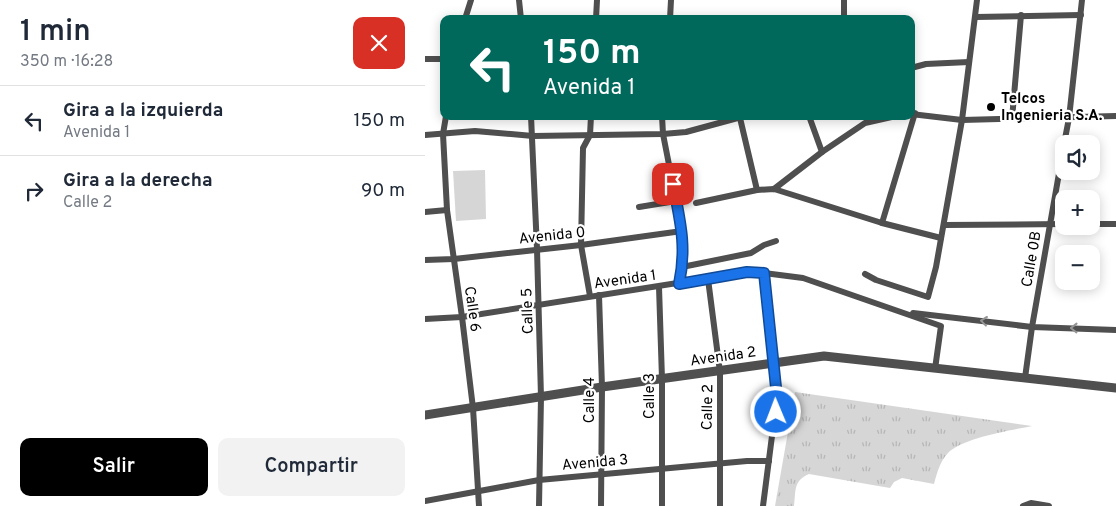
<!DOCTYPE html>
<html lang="es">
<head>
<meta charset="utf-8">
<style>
  :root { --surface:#fff; --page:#f2f2f3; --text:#1f2937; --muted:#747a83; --line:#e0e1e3; --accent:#000 }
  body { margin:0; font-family:Overpass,sans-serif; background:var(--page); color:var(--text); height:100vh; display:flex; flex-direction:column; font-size:19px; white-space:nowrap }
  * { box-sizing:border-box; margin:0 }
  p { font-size:16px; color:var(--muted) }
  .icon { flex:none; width:28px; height:28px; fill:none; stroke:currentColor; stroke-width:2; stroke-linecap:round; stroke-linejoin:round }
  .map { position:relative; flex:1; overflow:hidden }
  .side { display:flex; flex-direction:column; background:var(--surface); width:425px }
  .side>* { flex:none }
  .hud { position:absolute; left:15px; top:15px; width:475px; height:105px; border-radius:10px; box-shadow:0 2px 12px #0003; background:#00695c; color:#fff; overflow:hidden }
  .controls { position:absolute; left:630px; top:135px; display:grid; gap:10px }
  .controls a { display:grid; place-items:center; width:45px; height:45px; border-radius:10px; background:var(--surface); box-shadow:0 2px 12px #0003; font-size:25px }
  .pin { position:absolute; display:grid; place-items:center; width:42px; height:42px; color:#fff; margin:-21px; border-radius:10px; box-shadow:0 2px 8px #0006 }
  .me { position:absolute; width:55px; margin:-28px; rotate:359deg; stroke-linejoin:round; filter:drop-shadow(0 0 4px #0008) }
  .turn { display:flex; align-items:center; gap:18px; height:105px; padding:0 20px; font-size:22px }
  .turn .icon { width:65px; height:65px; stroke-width:2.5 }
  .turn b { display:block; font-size:35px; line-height:42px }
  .round { display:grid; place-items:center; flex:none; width:52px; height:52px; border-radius:10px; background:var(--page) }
  .summary { display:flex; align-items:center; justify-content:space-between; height:85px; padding:0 20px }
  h1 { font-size:30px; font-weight:600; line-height:38px }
  .cta { display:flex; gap:10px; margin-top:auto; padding:10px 20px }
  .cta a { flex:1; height:58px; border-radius:10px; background:var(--accent); color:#fff; font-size:20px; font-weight:600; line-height:58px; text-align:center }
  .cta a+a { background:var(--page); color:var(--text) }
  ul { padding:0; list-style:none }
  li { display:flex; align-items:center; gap:15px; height:70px; padding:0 20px; border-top:1px solid var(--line) }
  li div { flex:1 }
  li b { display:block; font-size:19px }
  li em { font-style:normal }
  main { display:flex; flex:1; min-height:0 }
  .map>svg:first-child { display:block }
</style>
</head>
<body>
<main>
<section class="side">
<div class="summary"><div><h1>1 min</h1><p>350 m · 16:28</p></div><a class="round" style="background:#d93025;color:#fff"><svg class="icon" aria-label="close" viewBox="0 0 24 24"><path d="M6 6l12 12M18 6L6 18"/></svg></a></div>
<ul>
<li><svg class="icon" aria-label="left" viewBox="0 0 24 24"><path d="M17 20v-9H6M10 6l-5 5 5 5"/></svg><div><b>Gira a la izquierda</b><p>Avenida 1</p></div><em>150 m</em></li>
<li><svg class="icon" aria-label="right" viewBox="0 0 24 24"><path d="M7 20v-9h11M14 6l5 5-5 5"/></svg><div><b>Gira a la derecha</b><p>Calle 2</p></div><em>90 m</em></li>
</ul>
<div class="cta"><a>Salir</a><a>Compartir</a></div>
</section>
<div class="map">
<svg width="691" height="506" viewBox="0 0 691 506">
  <defs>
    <pattern id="grass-tufts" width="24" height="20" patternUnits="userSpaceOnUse" patternTransform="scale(1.25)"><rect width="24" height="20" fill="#d6d6d6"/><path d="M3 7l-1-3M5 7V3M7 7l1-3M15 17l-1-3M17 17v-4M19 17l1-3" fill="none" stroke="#b6b6b6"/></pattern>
  </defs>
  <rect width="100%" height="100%" fill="#fff"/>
  <path fill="url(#grass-tufts)" d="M370,392L607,426C587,430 537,438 523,453C515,461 512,473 509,484L477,478L469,482L465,488L384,474C368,481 371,491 369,506H350Z"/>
  <path fill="#d6d6d6" d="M60,170L61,219L31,221L28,171Z"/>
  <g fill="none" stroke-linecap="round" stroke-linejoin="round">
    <g stroke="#4f4f4f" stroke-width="6">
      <path d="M94,0L96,19"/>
      <path d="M419,0V19"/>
      <path d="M551,17L656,15"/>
      <path d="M40,19L46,0"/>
      <path d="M171,19L172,0"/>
      <path d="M245,19L246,0"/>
      <path d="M0,59H19"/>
      <path d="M486,68L501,64L544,62"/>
      <path d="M486,114L537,120L691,116"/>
      <path d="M21,116L18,134L22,210L37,317L48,408L54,506"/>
      <path d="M106,116L112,249L116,397L114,506"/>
      <path d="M237,116L238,134L257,231V267L253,284"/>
      <path d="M384,116L397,152"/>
      <path d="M315,118L332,190"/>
      <path d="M587,119L596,15"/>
      <path d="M0,135L50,131L108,136L238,134L261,132L320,116"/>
      <path d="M639,144L644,118L657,0"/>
      <path d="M349,189L397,152L440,123L471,116"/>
      <path d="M271,203L332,190L349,189L457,223L516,238"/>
      <path d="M214,207L251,201"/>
      <path d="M0,212L22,210"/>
      <path d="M457,223L490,113"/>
      <path d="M666,224H691"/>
      <path d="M519,225L639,224"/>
      <path d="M0,260L29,259L156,245L257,231"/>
      <path d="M257,267L326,253L339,245L351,241"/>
      <path d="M440,274L451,280L503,297L511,267L537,120L552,0"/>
      <path d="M283,279L295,372V506"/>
      <path d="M234,287L237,379V506"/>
      <path d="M174,295L177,387L176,506"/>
      <path d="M165,296L156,245L158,148L165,135L166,116"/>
      <path d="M488,313L607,327L691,330"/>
      <path d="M0,319L37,317L322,272L339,273L378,278L516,326L510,369"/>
      <path d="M600,378L607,327L639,145"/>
      <path d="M0,501L114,480L322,461H344"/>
      <path d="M338,506L352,397L339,273"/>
      <path d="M598,506L606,503L624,506"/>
    </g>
    <path stroke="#4f4f4f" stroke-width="9" d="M0,415L177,387L399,356L691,388"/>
  </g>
  <defs><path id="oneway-chevron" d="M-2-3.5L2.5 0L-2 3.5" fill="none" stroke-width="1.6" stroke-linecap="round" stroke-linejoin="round" transform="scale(1.25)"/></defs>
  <g stroke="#959595">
    <use href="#oneway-chevron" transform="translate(559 321) rotate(-173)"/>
    <use href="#oneway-chevron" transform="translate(649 328) rotate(-179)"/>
  </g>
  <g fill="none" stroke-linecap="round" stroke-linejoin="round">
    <defs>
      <path id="route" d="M248,184C255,221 262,246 254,284L322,272L339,273L352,397L351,412"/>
    </defs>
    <use href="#route" stroke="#114b97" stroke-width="12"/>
    <use href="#route" stroke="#1a73e8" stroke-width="9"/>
  </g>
  <circle fill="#000" stroke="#fff" stroke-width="2" cx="566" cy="107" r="5"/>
  <g text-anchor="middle" stroke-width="4.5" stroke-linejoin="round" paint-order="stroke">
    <g font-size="15" font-weight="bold" fill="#000" stroke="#fff" text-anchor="start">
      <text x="576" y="103">Telcos<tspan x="576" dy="17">Ingenieria S.A.</tspan></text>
    </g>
    <g font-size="15" fill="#000" stroke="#fff">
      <text transform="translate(127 235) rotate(-6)" y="5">Avenida 0</text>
      <text transform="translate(606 259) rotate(-80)" y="5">Calle 0B</text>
      <text transform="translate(200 279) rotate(-8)" y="5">Avenida 1</text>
      <text transform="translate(48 309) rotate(82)" y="5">Calle 6</text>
      <text transform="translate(102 311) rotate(-92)" y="5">Calle 5</text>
      <text transform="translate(298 356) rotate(-8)" y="5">Avenida 2</text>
      <text transform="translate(224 396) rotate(-90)" y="5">Calle 3</text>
      <text transform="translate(164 400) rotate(-90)" y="5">Calle 4</text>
      <text transform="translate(282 407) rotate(-89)" y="5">Calle 2</text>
      <text transform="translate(170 462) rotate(-5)" y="5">Avenida 3</text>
    </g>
  </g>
</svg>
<div class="controls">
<a><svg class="icon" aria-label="sound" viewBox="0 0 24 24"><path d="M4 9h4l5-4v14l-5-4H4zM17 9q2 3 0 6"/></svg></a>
<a>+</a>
<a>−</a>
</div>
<div class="pin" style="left:248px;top:184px;background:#d93025"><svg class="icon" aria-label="arrive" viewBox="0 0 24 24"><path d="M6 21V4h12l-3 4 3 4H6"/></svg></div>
<svg class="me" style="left:351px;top:412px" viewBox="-20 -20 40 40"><circle r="17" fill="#1a73e8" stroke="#fff" stroke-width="3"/><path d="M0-11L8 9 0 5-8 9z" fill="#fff"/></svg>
<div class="hud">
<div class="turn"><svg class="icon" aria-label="left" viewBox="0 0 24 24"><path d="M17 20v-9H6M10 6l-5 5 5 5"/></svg><div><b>150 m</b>Avenida 1</div></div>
</div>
</div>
</main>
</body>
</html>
